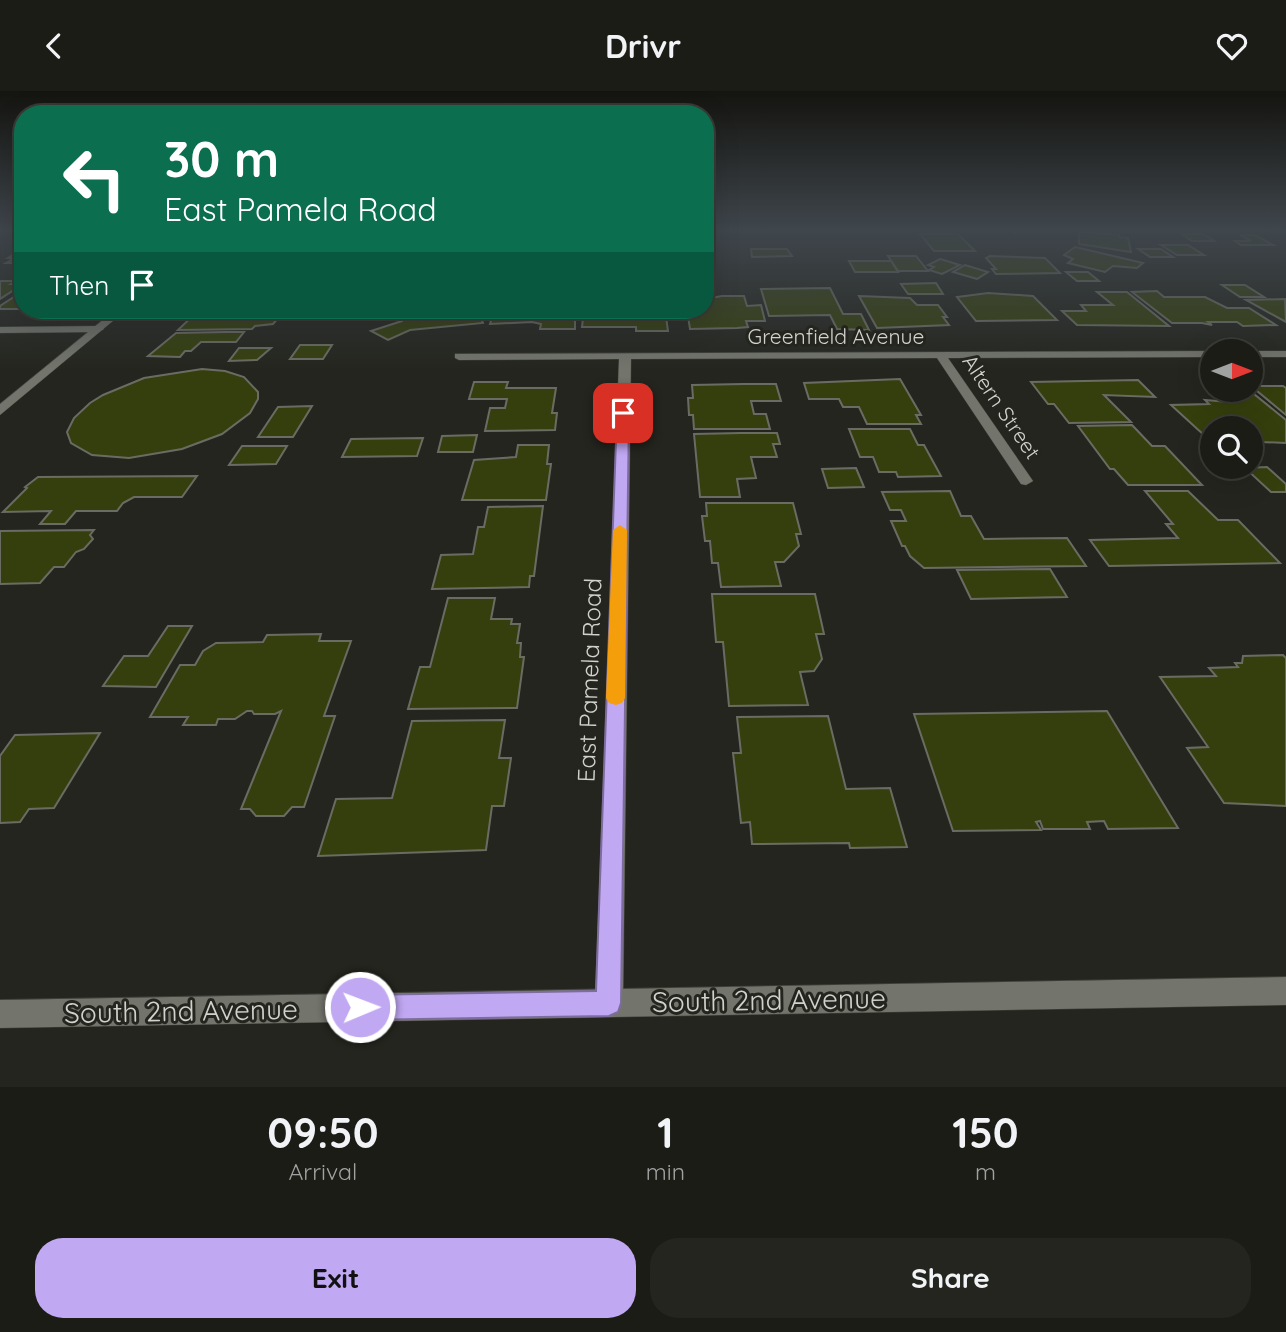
<!DOCTYPE html>
<html lang="en">
<head>
<meta charset="utf-8">
<style>
  :root { --surface:#1b1c16; --page:#24251f; --text:#f1f3f6; --muted:#a0a1a1; --line:#393a35; --accent:#c1a8f3 }
  body { margin:0; font-family:Quicksand,sans-serif; background:var(--page); color:var(--text); height:100vh; display:flex; flex-direction:column; font-size:26px; white-space:nowrap }
  * { box-sizing:border-box; margin:0 }
  p { font-size:23px; color:var(--muted) }
  .icon { flex:none; width:38px; height:38px; fill:none; stroke:currentColor; stroke-width:2; stroke-linecap:round; stroke-linejoin:round }
  .map { position:relative; height:996px; overflow:hidden }
  .drawer { display:flex; flex-direction:column; background:var(--surface); flex:1 }
  .drawer>* { flex:none }
  .hud { position:absolute; left:14px; top:14px; width:700px; height:214px; border-radius:28px; box-shadow:0 7px 28px #0002,0 0 0 2px var(--line); background:#0b6e4f; color:#fff; overflow:hidden }
  .needle { width:46px; rotate:90deg }
  .tools { position:absolute; left:1200px; top:248px; display:grid; gap:14px }
  .tools a { display:grid; place-items:center; width:63px; height:63px; border-radius:50%; background:var(--surface); box-shadow:0 7px 28px #0002,0 0 0 2px var(--line); font-size:35px }
  .pin { position:absolute; display:grid; place-items:center; width:60px; height:60px; color:#fff; margin:-30px; border-radius:14px; box-shadow:0 4px 10px #0006 }
  .me { position:absolute; width:77px; margin:-38px; rotate:89deg; stroke-linejoin:round; filter:drop-shadow(0 0 5px #0008) }
  .turn { display:flex; align-items:center; gap:24px; height:147px; padding:0 35px; font-size:32px }
  .turn .icon { width:91px; height:91px; stroke-width:2.5 }
  .turn b { display:block; font-size:49px; line-height:60px }
  .then { display:flex; align-items:center; height:66px; padding:0 35px; background:#0003; gap:14px; font-size:26px }
  .eta { display:flex; justify-content:space-evenly; align-items:center; height:119px; text-align:center }
  .eta b { font-size:42px; font-weight:700; line-height:49px }
  .cta { display:flex; gap:14px; margin-top:auto; padding:14px 35px }
  .cta a { flex:1; height:80px; border-radius:28px; background:var(--accent); color:#111; font-size:28px; font-weight:700; line-height:80px; text-align:center }
  .cta a+a { background:var(--page); color:var(--text) }
  header { display:flex; justify-content:space-between; align-items:center; height:91px; padding:0 35px; background:var(--surface); font-size:32px; font-weight:700 }
  .map>svg:first-child { display:block }
</style>
</head>
<body>
<header><svg class="icon" aria-label="back" viewBox="0 0 24 24"><path d="M15 5l-7 7 7 7"/></svg>Drivr<svg class="icon" aria-label="heart" viewBox="0 0 24 24"><path d="M12 20l-8-8c-3-5 5-10 8-4 3-6 11-1 8 4z"/></svg></header>
<div class="map">
<svg width="1286" height="996" viewBox="0 0 1286 996">
  <rect width="100%" height="100%" fill="#24251e"/>
  <g fill="#353f0d" stroke="#6a6c63" stroke-width="2">
    <path d="M1079,141L1119,144V146L1128,147L1131,161L1079,153Z"/>
    <path d="M920,143H958L975,160H934Z"/>
    <path d="M1182,143H1203L1214,150H1192Z"/>
    <path d="M1240,144H1255L1273,154H1241L1235,150H1251Z"/>
    <path d="M1161,154H1188L1204,164H1177Z"/>
    <path d="M1075,156L1143,172L1137,177L1113,175L1105,181L1068,172L1073,168L1064,164Z"/>
    <path d="M751,158H787L792,165L752,166Z"/>
    <path d="M1138,158H1161L1173,166H1150Z"/>
    <path d="M19,160H23V172H6L15,167H8Z"/>
    <path d="M888,165H916L928,180H898Z"/>
    <path d="M990,165L1045,167L1060,182L996,183L992,178H996L986,167Z"/>
    <path d="M940,168L960,174L942,183L929,179L934,176L928,174Z"/>
    <path d="M849,170H891L898,181H855Z"/>
    <path d="M965,174L988,181L977,188L953,181Z"/>
    <path d="M1066,181H1088L1099,190H1077Z"/>
    <path d="M0,190H16L11,193H23L0,208Z"/>
    <path d="M936,192L943,203H908L901,193Z"/>
    <path d="M1222,194H1245L1264,206H1240Z"/>
    <path d="M830,197L843,223H861L869,239L837,238L830,224L769,225L761,198Z"/>
    <path d="M23,200V218H0V215Z"/>
    <path d="M1157,200L1164,206H1205L1227,217H1249L1276,234L1243,235L1237,231H1208L1212,234L1202,232H1172L1132,201Z"/>
    <path d="M1097,201H1127L1169,235L1077,234L1062,220H1086L1081,214H1113Z"/>
    <path d="M988,202L1033,205L1057,229L976,230L957,206Z"/>
    <path d="M722,205H744L747,215L761,214L765,230H746L748,236L737,237L690,238L687,219H705V208Z"/>
    <path d="M859,205L910,207L917,214H938L947,226H943L949,234L877,237Z"/>
    <path d="M1285,208L1286,231L1246,209Z"/>
    <path d="M199,219H270L267,222L279,226L273,233L255,235L252,238L178,239Z"/>
    <path d="M415,219H487L488,221L479,223L483,232L410,239L388,249L371,240L402,230L400,221Z"/>
    <path d="M517,219H575V238H540L541,233L532,231L490,233L494,221Z"/>
    <path d="M584,219H658V221H643V226H666L668,240H636V236H582Z"/>
    <path d="M226,241H244L236,251H201L191,260H185L180,266L148,265L176,242Z"/>
    <path d="M300,254H332L323,268H290Z"/>
    <path d="M239,257H271L257,269L229,270Z"/>
    <path d="M202,278L225,280L244,286L258,301V308L250,322L222,343L182,358L129,367L92,364L71,352L67,341L74,327L90,312L103,304L144,287Z"/>
    <path d="M900,288L921,324H916L921,333H867L859,316H843L839,308H809L804,292Z"/>
    <path d="M1138,289L1155,306L1104,304L1131,331L1069,332L1054,313H1048L1031,291Z"/>
    <path d="M474,291H508L506,297H556L552,322H557L555,339L485,340L490,317H505L507,308H469Z"/>
    <path d="M743,293H776L781,310H751L754,323H766L770,338H694L693,324H689L688,307H693L692,294Z"/>
    <path d="M1251,295H1283L1286,297V324Z"/>
    <path d="M1215,299H1249L1286,329V352L1261,351L1251,343V338H1213V345H1205L1171,314L1209,313L1205,309L1229,311Z"/>
    <path d="M312,315L293,346H258L278,316Z"/>
    <path d="M1132,334L1152,355H1165L1202,394H1128L1114,378H1110L1078,335Z"/>
    <path d="M849,338H910L918,354H924L941,385L898,386L896,381H879L873,366H860Z"/>
    <path d="M741,342H777L780,353H773L777,366H751L756,387L737,388L740,406H700L694,343Z"/>
    <path d="M477,344L473,361H438L442,345Z"/>
    <path d="M423,347L417,365L342,366L351,348Z"/>
    <path d="M518,354H549L547,373H551L546,409H462L474,369L516,366Z"/>
    <path d="M242,355H287L276,373L229,374Z"/>
    <path d="M1267,376L1286,393V401H1271L1245,377Z"/>
    <path d="M856,377L864,396L828,397L822,378Z"/>
    <path d="M197,385L182,406H134L123,412L117,420H76L65,433H40L51,420L3,421L27,397L25,396L38,386Z"/>
    <path d="M950,400L961,425H971L984,448L1067,447L1086,475L924,477L910,465L905,455H902L891,430H906L901,419H890L882,401Z"/>
    <path d="M1145,400H1188L1218,429H1238L1280,472L1109,475L1090,449L1178,447L1166,433H1173Z"/>
    <path d="M706,412H793L801,443H796L799,455L784,471H775L781,495L721,496L718,472H712L710,450H705L702,425H707Z"/>
    <path d="M543,415L534,485H530L529,496L432,498L441,464L473,463L478,436H484L488,416Z"/>
    <path d="M94,439L90,444L93,448L84,458L76,461L64,476H54L40,492L0,493V440Z"/>
    <path d="M1050,478L1067,506L971,508L957,479Z"/>
    <path d="M712,503H815L824,543H816L822,568L814,580L800,581L808,614L729,615L723,551H716Z"/>
    <path d="M448,507H495L491,528H512L511,533H520L517,552H521L520,566H524L517,617L408,618L420,576H430Z"/>
    <path d="M168,535H192L156,596L103,595L124,565H148Z"/>
    <path d="M321,543L319,550H351L324,625H335L304,716H292L284,725H256L250,718H241L281,620L275,623H254L252,620H247L235,628H218L216,634H183L188,626H150L180,574H195L203,560L216,552L263,551L267,544Z"/>
    <path d="M1283,564L1286,567V715L1224,712L1187,657L1208,656L1160,586L1216,585L1209,577L1238,576L1235,572H1242L1243,565Z"/>
    <path d="M1107,620L1178,737L1108,738L1104,730L1087,731L1090,738H1043L1040,730L1036,731L1041,739L953,740L914,623Z"/>
    <path d="M828,625L846,698L890,697L907,756L850,757L849,752L752,753L750,731L741,732L733,662H741L737,626Z"/>
    <path d="M505,629L499,667H511L504,715H492L486,759L318,765L336,708L392,707L412,630Z"/>
    <path d="M100,642L54,717L29,718L20,731L0,732V665L15,644Z"/>
  </g>
  <g fill="none" stroke-linecap="round" stroke-linejoin="round">
    <defs>
      <g id="street">
        <path d="M1010,139H1019V140L1015,143Z"/>
        <path d="M0,236L98,235L104,238L98,241L0,242Z"/>
        <path d="M1213,260L1217,261H1213V266L948,267L1033,390L1026,394L1021,393L937,267L631,268L623,912L619,922L609,926L599,922L595,912L619,268L459,269L455,267V263Z"/>
        <path d="M1251,260H1286V266H1251V261H1247Z"/>
      </g>
      <g id="secondary">
        <path d="M115,219H126L0,324V313Z"/>
        <path d="M1286,886V914L0,937V909Z"/>
      </g>
    </defs>
    <use href="#street" stroke="#40423b" stroke-width="1"/>
    <use href="#secondary" stroke="#40423b" stroke-width="1"/>
    <use href="#street" fill="#73756c" fill-rule="evenodd"/>
    <use href="#secondary" fill="#73756c" fill-rule="evenodd"/>
  </g>
  <linearGradient id="sky" x2="0" y2="1"><stop stop-color="#141410"/><stop offset="0.5" stop-color="#3f464c"/><stop offset="1" stop-color="#3f464c" stop-opacity="0"/></linearGradient>
  <rect width="1286" height="279" fill="url(#sky)"/>
  <path fill="#c1a8f3" stroke="#7d6d9e" stroke-width="2" d="M623,318L629,322L621,912L618,921L609,925L360,929L351,925L347,916L351,907L360,904L596,900L617,322Z"/>
  <path fill="#f59e0b" d="M620,434L627,439L625,607L622,612L616,614L609,612L606,607L613,439Z"/>
  <g text-anchor="middle" stroke-width="6" stroke-linejoin="round" paint-order="stroke">
    <g font-size="21" fill="#d1d2cd" stroke="#24251e">
      <text x="836" y="253">Greenfield Avenue</text>
      <text transform="translate(1001 316) rotate(56)" y="7">Altern Street</text>
    </g>
    <g font-size="24" fill="#d1d2cd" stroke="#24251e">
      <text transform="translate(590 589) rotate(-88)" y="8">East Pamela Road</text>
    </g>
    <g font-size="28" fill="#d1d2cd" stroke="#24251e">
      <text transform="translate(769 909) rotate(-1)" y="10">South 2nd Avenue</text>
      <text transform="translate(181 920) rotate(-1)" y="10">South 2nd Avenue</text>
    </g>
  </g>
</svg>
<div class="tools">
<a><svg class="needle" viewBox="-14 -14 28 28"><path d="M0-13l5 13h-10z" fill="#e53935"/><path d="M0 13l5-13h-10z" fill="#a0a1a1"/></svg></a>
<a><svg class="icon" aria-label="search" viewBox="0 0 24 24"><circle cx="10" cy="10" r="6"/><path d="M15 15l6 6"/></svg></a>
</div>
<div class="pin" style="left:623px;top:322px;background:#d93025"><svg class="icon" aria-label="arrive" viewBox="0 0 24 24"><path d="M6 21V4h12l-3 4 3 4H6"/></svg></div>
<svg class="me" style="left:360px;top:916px" viewBox="-20 -20 40 40"><circle r="17" fill="#c1a8f3" stroke="#fff" stroke-width="3"/><path d="M0-11L8 9 0 5-8 9z" fill="#fff"/></svg>
<div class="hud">
<div class="turn"><svg class="icon" aria-label="left" viewBox="0 0 24 24"><path d="M17 20v-9H6M10 6l-5 5 5 5"/></svg><div><b>30 m</b>East Pamela Road</div></div>
<div class="then">Then<svg class="icon" aria-label="arrive" viewBox="0 0 24 24"><path d="M6 21V4h12l-3 4 3 4H6"/></svg></div>
</div>
</div>
<section class="drawer">
<div class="eta">
<div><b>09:50</b><p>Arrival</p></div>
<div><b>1</b><p>min</p></div>
<div><b>150</b><p>m</p></div>
</div>
<div class="cta"><a>Exit</a><a>Share</a></div>
</section>
</body>
</html>
